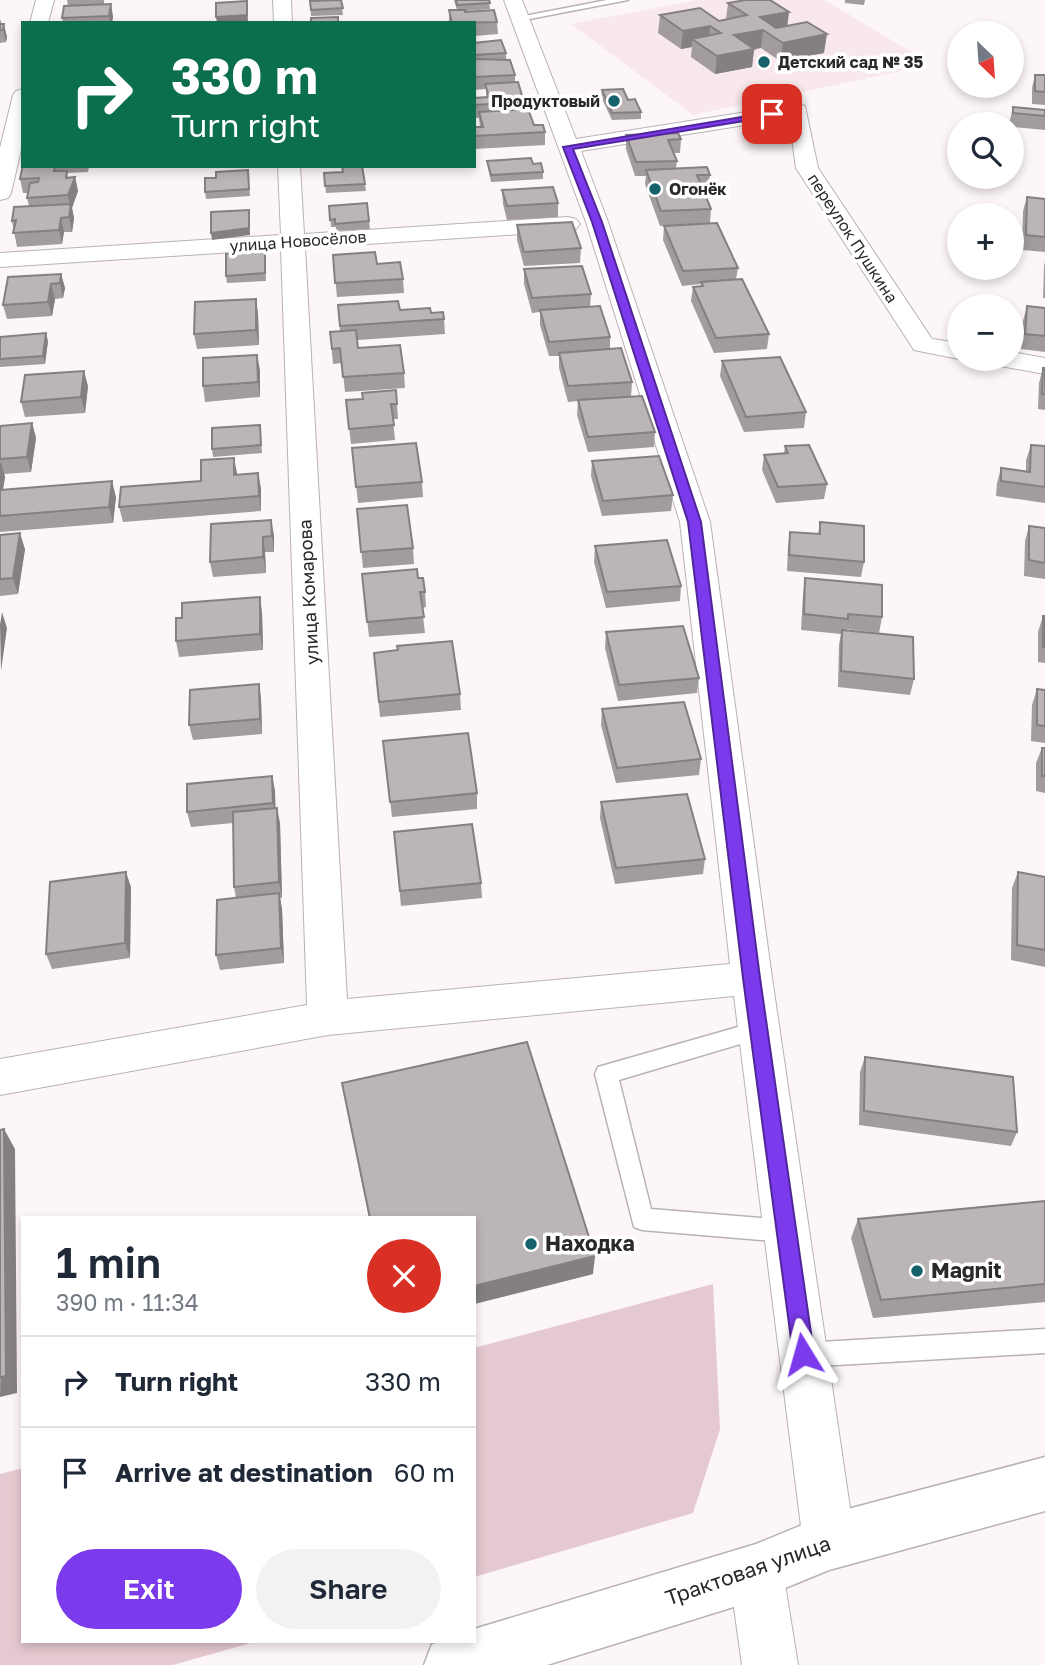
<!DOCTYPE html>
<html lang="en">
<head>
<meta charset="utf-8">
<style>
  :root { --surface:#fff; --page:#f2f2f3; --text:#1f2937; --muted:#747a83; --line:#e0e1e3; --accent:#7c3aed }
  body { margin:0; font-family:"Golos Text",sans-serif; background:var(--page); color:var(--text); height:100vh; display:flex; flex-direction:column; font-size:26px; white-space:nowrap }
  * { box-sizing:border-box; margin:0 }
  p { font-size:23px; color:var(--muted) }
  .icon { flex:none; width:38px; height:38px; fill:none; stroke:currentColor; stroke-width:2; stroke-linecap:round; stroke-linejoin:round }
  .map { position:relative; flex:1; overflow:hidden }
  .drawer { position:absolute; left:21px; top:1216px; width:455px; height:427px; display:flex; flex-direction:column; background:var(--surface); border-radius:0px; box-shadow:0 4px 10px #0003 }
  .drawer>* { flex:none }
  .guide { position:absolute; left:21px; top:21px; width:455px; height:147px; border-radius:0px; box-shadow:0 4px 10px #0003; background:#0b6e4f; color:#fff; overflow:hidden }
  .needle { width:46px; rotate:155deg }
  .tools { position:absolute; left:947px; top:21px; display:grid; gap:14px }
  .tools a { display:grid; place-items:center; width:77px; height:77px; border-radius:50%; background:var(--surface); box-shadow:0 4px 10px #0003; font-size:35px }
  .pin { position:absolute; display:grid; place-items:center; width:60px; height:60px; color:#fff; margin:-30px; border-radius:14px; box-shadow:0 4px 10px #0006 }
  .me { position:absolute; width:77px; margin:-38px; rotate:352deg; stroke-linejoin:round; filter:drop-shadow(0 0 5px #0008) }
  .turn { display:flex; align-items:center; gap:24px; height:147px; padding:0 35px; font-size:32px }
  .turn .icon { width:91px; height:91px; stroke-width:2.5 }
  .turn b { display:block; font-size:49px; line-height:60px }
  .round { display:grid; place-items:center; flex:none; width:74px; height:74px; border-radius:37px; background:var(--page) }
  .headline { display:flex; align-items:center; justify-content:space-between; height:119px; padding:0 35px }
  h1 { font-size:42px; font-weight:600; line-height:52px }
  .primary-button { display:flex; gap:14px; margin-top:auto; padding:14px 35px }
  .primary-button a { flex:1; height:80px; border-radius:42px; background:var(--accent); color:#fff; font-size:28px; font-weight:600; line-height:80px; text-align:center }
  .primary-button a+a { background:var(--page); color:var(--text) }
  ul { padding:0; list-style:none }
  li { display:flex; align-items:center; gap:21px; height:91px; padding:0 35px; border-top:2px solid var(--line) }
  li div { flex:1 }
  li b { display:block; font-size:26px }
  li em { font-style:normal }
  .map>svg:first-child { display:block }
</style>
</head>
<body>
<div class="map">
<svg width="1045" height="1665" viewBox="0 0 1045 1665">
  <rect width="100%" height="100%" fill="#fdf6f8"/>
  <path fill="#f8e8ec" d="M697,0H825L913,53L901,71L693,115L571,24Z"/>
  <g fill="#e5c9d0">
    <path d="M713,1284L720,1429L693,1513L474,1577V1348Z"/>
    <path d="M23,1468V1642H254L173,1665H0V1474Z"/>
  </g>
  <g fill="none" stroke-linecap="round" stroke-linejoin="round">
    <defs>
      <g id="service">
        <path d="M607,0H628L519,21L514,18Z"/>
        <path d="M759,1021L767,1024L770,1030L767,1036L619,1080L651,1209L786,1220L794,1223L798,1231L794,1239L786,1242L642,1230L634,1227L595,1074L598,1067Z"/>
        <path d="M1045,1329V1353L803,1367L794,1364L790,1355L794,1346L803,1343Z"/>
      </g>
      <g id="minor">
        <path d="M36,0H54L48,23H30Z"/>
        <path d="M273,0H291L292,23H274Z"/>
        <path d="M504,0H522L576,139L798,104L805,106L818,168L932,339L959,343V359L914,350L796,168L789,118L581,151L608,222L710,522L772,978L855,1542L848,1561L829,1568L810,1561L803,1542L734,996L328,1035L0,1095V1059L307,1005L281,249L0,267V253L281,235L278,166H300L304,234L568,217L576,219L580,224L576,229L568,231L305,248L347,999L730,964L680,522L586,222Z"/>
        <path d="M23,89V141L11,193L8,198L0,200V148L13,95L16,91Z"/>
        <path d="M1012,352L1045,358V374L995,365L991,359H1012Z"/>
        <path d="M756,1545L775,1553L783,1572L798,1665H742L729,1572L737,1553Z"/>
      </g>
      <path id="primary" d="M1045,1457V1511L829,1570L756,1600L547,1665H424L432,1644L440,1642H474V1629L756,1544L829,1514Z"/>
    </defs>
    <use href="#service" stroke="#b8b2b3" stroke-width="3"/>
    <use href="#minor" stroke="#b8b2b3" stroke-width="2"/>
    <use href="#primary" stroke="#b8b2b3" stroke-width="3"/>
    <use href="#service" fill="#fff" fill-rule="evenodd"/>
    <use href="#minor" fill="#fff" fill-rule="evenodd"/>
    <use href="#primary" fill="#fff" fill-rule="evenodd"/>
  </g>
  <g fill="#a29c9d">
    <path d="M67,0H104V4L113,16L112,23H63L62,18L68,6Z"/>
    <path d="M341,0L343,15L311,16L310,1Z"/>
    <path d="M454,0H489L490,9L465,11L497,22L498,34L474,36V23H449V10H457Z"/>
    <path d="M845,0H865L864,5L845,3Z"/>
    <path d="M728,3L787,26L824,53L780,61L761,48L754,49L752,67L715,74L691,57L692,47L681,49L658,33L660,15L719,21L726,19Z"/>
    <path d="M0,19L7,37L6,42L0,43Z"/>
    <path d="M474,43L506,53V60L515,75V82L524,102V109L534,125L545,132V145L474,149V127H480L479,118H476L474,113V98L486,97V89L474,90Z"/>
    <path d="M1035,75H1045V105L1032,104V88Z"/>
    <path d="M602,90L628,100L641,112V119L612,120L601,97Z"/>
    <path d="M1013,107L1045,110V130L1012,127V124H1009L1010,120Z"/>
    <path d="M626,135L681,139L680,153H674L677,161L676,169L710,175L708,189H703L711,209L710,223L738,268L736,279L769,334L767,349L714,353L691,301L693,287L701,286V284L682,286L663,240L664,226L698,224L660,226L645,184L646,176H635L626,149Z"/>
    <path d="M487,161L533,164L543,172V179L491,182L488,168Z"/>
    <path d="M23,166H89L88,172L67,173L68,177H75L78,191L72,208L74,218L72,232H64L62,244L17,247L12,221L29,206L27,198L28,193H23L20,179Z"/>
    <path d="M362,166L366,191L326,193L324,173L343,172Z"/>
    <path d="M248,170L250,196L206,199L205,192L216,178Z"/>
    <path d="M1045,183V252L1022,250L1023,211L1027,197L1045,199Z"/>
    <path d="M502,190L558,203V217L507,220L503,204Z"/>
    <path d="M367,203L370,229L336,231V227H331L329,206Z"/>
    <path d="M517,225L581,248L580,263L524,266L517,240Z"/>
    <path d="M265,252L266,281L227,283L226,276Z"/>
    <path d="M333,255L377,264L403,279L404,293L337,297Z"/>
    <path d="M1045,262V298H1043L1044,266Z"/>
    <path d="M524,269L591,294L590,307L610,337V349L632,382L631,397L655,432L654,447L588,452L577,415L578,401L568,402L559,368V356H549L540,325V312L532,313L524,284Z"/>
    <path d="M61,274L65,288L63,298L55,299L52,316L7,319L3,305Z"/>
    <path d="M256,299L258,314L259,345L197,349L194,334Z"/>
    <path d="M338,305L431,313L444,319L445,334L358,340V348L404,373L405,388L345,392L342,363L333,364L330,332L340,331Z"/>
    <path d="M1027,306L1045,308V352L1021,349L1023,321Z"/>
    <path d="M0,337L48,341L45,364L0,367Z"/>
    <path d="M722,361L806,412L804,428L744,432L720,376Z"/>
    <path d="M1043,368H1045V410L1038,409L1039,383Z"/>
    <path d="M260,370V397L205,402L203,386Z"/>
    <path d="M88,386L85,413L25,417L21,402Z"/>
    <path d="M346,400L397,404L398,419H393L395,440L351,444Z"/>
    <path d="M32,423L36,438L31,472L4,474L5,477L3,490L116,497L113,523L0,532V426Z"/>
    <path d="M260,425L262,453L213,457L212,449Z"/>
    <path d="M1031,445L1045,446V503L996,496L997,483L1001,468L1026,471V460Z"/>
    <path d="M785,446L827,484L824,499L776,503L762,470L764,455L784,453Z"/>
    <path d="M352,448L422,482L423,497L358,503Z"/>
    <path d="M592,461L673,495L671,511L602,516L591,476Z"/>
    <path d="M258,473L261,489V511L123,522L119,507L201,481L237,475Z"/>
    <path d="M357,509L413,548L414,564L363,568Z"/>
    <path d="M820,522L864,562L861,577L787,571L788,547L790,532L818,534Z"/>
    <path d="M211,524L274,535V552H265L266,573L213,577L210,562Z"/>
    <path d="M1029,526L1045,528V579L1024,576L1025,541Z"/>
    <path d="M0,535L25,549L18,594L0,596Z"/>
    <path d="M595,546L681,586L680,601L606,608L594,562Z"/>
    <path d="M362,574L418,578L425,592L426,607L422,608L425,633L369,637Z"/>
    <path d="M805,578L882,617L879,633L846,629L914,679L910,695L838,687L839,645L841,634L801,630L803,594Z"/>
    <path d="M262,612L263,650L179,657L176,641Z"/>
    <path d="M1043,616H1045V663L1038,662V632Z"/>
    <path d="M606,632L699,678L697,693L618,701L605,648Z"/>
    <path d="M374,653L460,694L461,710L380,717Z"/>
    <path d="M259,684L261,699L262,734L193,740L189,725Z"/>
    <path d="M1037,689L1045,690V743L1031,741L1032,705Z"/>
    <path d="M602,709L701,759L699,775L616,783L601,725Z"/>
    <path d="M383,741L477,793V809L392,817Z"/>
    <path d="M1042,748H1045V793L1036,791V763Z"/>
    <path d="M272,776L275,791V808H277L280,824L282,898H280L282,909L284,963L220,970L216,955L236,898L234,887L233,823L191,827L187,812Z"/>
    <path d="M601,802L705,859L703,874L615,884L600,818Z"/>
    <path d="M394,832L481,883L482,898L401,906Z"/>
    <path d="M1018,872L1045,877V967L1011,960L1012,888Z"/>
    <path d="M131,887L130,958L52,969L46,954Z"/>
    <path d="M865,1057L1017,1132L1011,1146L859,1125L860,1072Z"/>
    <path d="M342,1083L593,1274L474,1304V1218H369Z"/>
    <path d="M1045,1201V1302L873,1318L851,1238L858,1219Z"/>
  </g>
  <g fill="#847f80">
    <path d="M247,1L248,21L217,23L216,17Z"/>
    <path d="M111,4L113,16L112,23H110L109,16Z"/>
    <path d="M789,12L787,29L763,30L761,48L754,49L752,67L715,74L717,56L734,35L760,17Z"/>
    <path d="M4,24L7,37L6,42L3,30Z"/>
    <path d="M710,26L709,44L692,39V47L681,49L683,31Z"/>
    <path d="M827,34L824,53L780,61L783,43Z"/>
    <path d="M75,177L78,191L72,208L74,218L72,232L69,217L70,206L68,195Z"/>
    <path d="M249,210L250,235L212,240L211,233Z"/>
    <path d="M61,218L64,232L62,244L59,230Z"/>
    <path d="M61,274L65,288L63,298L60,283Z"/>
    <path d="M51,284L55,299L52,316L48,302Z"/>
    <path d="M256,299L258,314L259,345L256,330Z"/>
    <path d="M46,333L48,341L45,364L43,356Z"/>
    <path d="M257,355L260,370V397L258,382Z"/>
    <path d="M84,371L88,386L85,413L81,397Z"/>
    <path d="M32,423L36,438L31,472L27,457Z"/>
    <path d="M234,458L237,473V490L234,475Z"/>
    <path d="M1,462L5,477L0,506V465Z"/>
    <path d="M258,473L261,489V511L259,496Z"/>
    <path d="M112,481L116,497L113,523L109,507Z"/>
    <path d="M271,520L274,535V552L272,536Z"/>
    <path d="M20,533L25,549L18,594L13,578Z"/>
    <path d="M263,537L265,552L266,573L263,557Z"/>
    <path d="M260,597L262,612L263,650L260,634Z"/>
    <path d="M2,612L7,628L1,671L0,625Z"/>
    <path d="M259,684L261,699L262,734L260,719Z"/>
    <path d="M272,776L275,791L276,819L273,803Z"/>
    <path d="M277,808L280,824L282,898L279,882Z"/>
    <path d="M126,872L131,887L130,958L125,943Z"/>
    <path d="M279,893L282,909L284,963L281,948Z"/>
    <path d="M4,1129L15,1149L17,1393L0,1397Z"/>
    <path d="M595,1256L593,1274L474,1304V1286Z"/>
  </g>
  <g fill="#bcb5b7" stroke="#847f80" stroke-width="2">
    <path d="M341,0L343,8L311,10L310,1Z"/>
    <path d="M456,0H489L490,3L457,5Z"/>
    <path d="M746,0H770L789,12L760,17L776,28L807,22L827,34L783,43L763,30L734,35L754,49L717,56L692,39L721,33L710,26L683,31L660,15L700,8L719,21L747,15L728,3Z"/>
    <path d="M247,1V15L216,17V3Z"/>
    <path d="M111,4L109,16L62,18L64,6Z"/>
    <path d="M449,10H465V12L494,10L497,22L452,23Z"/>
    <path d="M338,17V23H311V18Z"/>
    <path d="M0,24H4L3,30H0Z"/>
    <path d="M501,40L506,53L474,55V43Z"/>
    <path d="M474,59L510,60L515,75L474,77Z"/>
    <path d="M1035,75H1045V92L1035,91Z"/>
    <path d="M518,82L524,102L475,105L474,98L489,97L485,84Z"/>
    <path d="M623,89L628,100L635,99L641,112L612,113L602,90Z"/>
    <path d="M1013,107L1045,110V116L1013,113Z"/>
    <path d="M528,109L534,125H543L545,132L474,136V127H483L479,112Z"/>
    <path d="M678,133L681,139L668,140L677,161L636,162L626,135Z"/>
    <path d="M531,158L533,164L541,163L543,172L491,175L487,161Z"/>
    <path d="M23,165V166H55L54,171H67L66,178L75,177L68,195L27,198L30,183L38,182L39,178L20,179Z"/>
    <path d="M342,166H362L365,184L325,186L324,173L343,172Z"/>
    <path d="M707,167L710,175H697L711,209L661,211L646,170Z"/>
    <path d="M248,170L249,189L205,192V178H216V172Z"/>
    <path d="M553,187L558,203L507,206L502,190Z"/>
    <path d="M1027,197L1045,199V237L1026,235Z"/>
    <path d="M367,203L369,221L335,224V219L330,220L329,206Z"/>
    <path d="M71,204L69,217L61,218L59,230L13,233L16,220L12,221L14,207Z"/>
    <path d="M249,210V228L211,233V212Z"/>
    <path d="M572,222L581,248L524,252L517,225Z"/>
    <path d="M717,223L738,268L683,271L664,226Z"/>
    <path d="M265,252V273L226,276V254Z"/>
    <path d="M375,252L377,264L400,262L403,279L335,283L333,255Z"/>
    <path d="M582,266L591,294L532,298L524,269Z"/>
    <path d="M61,274L60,283L51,284L48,302L3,305L8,277Z"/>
    <path d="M742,279L769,334L716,338L693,287L703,286L701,282Z"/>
    <path d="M256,299V330L194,334L195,302Z"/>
    <path d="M398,301L400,310L430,308L431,313L443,312L444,319L340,326L338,305Z"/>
    <path d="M600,306L610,337L549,342L540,310Z"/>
    <path d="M1027,306L1045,308V336L1025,334Z"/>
    <path d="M356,330L358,348L400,345L404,373L343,377L340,348L332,349L330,332Z"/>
    <path d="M46,333L43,356L0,359V337Z"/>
    <path d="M621,348L632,382L568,386L559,353Z"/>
    <path d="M257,355L258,382L203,386V358Z"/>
    <path d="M780,357L806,412L746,417L722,361Z"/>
    <path d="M1043,368H1045V394H1042Z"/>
    <path d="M84,371L81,397L21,402L25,375Z"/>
    <path d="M396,390L397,404H391L394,425L349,429L346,400L363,399L362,393Z"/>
    <path d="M642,396L655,432L588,437L578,400Z"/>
    <path d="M32,423L27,457L0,459V426Z"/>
    <path d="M260,425L261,445L212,449V428Z"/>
    <path d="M416,443L422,482L356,487L352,448Z"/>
    <path d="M809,445L827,484L778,487L764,455L788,453L785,446Z"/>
    <path d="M1031,445L1045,446V487L1001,481V468L1030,472Z"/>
    <path d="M659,456L673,495L603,501L592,461Z"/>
    <path d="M234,458V475L258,473L259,496L119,507L121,487L201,481V460Z"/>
    <path d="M112,481L109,507L0,516V490Z"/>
    <path d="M407,505L413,548L361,552L357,509Z"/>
    <path d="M271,520L272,536L263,537V557L210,562L211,524Z"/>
    <path d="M820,522L864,526V562L789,555L790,532L820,534Z"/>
    <path d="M1029,526L1045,528V563L1029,560Z"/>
    <path d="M20,533L13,578L0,579V535Z"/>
    <path d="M667,540L681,586L607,592L595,546Z"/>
    <path d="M417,569L418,578H423L425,592H420L424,617L367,622L362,574Z"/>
    <path d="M805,578L882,585V617L848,614V619L804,614Z"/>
    <path d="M260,597V634L176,641V618H182V603Z"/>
    <rect x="1043" y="616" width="2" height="31"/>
    <path d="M683,626L699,678L619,685L606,632Z"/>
    <path d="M842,630L913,637L914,679L841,671Z"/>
    <path d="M452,641L460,694L379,702L374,653L398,650L397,646Z"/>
    <path d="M259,684L260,719L189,725L190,690Z"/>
    <path d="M1037,689L1045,690V726L1037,725Z"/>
    <path d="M684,702L701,759L617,768L602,709Z"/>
    <path d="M468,733L477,793L390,802L383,741Z"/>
    <rect x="1042" y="748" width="3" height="28"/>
    <path d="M272,776L273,803L187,812V784Z"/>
    <path d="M687,794L705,859L616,868L601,802Z"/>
    <path d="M277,808L279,882L234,887L233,812Z"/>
    <path d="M472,824L481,883L400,891L394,832Z"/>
    <path d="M126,872L125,943L46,954L50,882Z"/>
    <path d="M1018,872L1045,877V950L1017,945Z"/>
    <path d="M279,893L281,948L216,955L217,900Z"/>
    <path d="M527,1042L595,1256L474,1286V1218H370L342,1083Z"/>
    <path d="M865,1057L1013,1077L1017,1132L864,1111Z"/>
    <path d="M4,1129L6,1376L0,1377V1130Z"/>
    <path d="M1045,1201V1284L881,1300L858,1219Z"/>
  </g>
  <path fill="#7c3aed" stroke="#51269a" stroke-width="2" d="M772,112L775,113V116L573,149L602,222L701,522L760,978L814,1354L811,1362L803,1365L796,1362L793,1354L743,978L688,522L592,222L563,147Z"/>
  <g fill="#15626c" stroke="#fff" stroke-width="2.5">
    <circle cx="764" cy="62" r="7"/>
    <circle cx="614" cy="101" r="7"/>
    <circle cx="655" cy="189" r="7"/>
    <circle cx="531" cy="1244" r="7"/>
    <circle cx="917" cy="1271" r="7"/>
  </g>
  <g text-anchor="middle" stroke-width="7" stroke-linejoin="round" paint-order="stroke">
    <g font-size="16" font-weight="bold" fill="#2a2828" stroke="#fff" text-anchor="start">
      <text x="778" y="68">Детский сад № 35</text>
      <text x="600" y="107" text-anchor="end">Продуктовый</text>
      <text x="669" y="195">Огонёк</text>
    </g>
    <g font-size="16" fill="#2a2828" stroke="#fff">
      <text transform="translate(853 238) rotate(57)" y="6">переулок Пушкина</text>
      <text transform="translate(298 241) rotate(-4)" y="6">улица Новосёлов</text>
    </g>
    <g font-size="18" fill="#2a2828" stroke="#fff">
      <text transform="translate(309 592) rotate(-93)" y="6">улица Комарова</text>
    </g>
    <g font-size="21" font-weight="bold" fill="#2a2828" stroke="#fff" text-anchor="start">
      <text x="545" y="1251">Находка</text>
      <text x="931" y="1278">Magnit</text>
    </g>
    <g font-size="21" fill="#2a2828" stroke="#fff">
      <text transform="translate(748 1571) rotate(-19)" y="7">Трактовая улица</text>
    </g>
  </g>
</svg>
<div class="tools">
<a><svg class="needle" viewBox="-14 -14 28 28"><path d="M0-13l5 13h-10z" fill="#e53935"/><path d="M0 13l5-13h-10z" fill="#747a83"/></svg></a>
<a><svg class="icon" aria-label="search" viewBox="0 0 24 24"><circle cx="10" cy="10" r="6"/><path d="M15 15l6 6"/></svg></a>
<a>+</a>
<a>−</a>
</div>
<div class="pin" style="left:772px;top:114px;background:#d93025"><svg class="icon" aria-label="arrive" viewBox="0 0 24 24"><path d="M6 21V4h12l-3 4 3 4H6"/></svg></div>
<svg class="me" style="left:803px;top:1354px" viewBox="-20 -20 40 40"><path d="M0-17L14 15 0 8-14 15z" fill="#7c3aed" stroke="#fff" stroke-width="4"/></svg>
<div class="guide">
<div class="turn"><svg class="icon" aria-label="right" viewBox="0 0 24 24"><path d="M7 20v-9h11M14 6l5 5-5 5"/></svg><div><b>330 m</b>Turn right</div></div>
</div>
<section class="drawer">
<div class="headline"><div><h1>1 min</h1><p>390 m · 11:34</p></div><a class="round" style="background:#d93025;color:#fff"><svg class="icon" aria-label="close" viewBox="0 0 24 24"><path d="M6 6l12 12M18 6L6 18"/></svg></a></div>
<ul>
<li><svg class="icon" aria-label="right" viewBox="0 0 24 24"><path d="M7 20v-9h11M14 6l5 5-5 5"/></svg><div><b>Turn right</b></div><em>330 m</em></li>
<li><svg class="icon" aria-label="arrive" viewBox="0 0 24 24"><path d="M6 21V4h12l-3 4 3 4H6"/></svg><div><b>Arrive at destination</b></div><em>60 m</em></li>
</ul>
<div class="primary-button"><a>Exit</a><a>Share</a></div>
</section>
</div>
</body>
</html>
